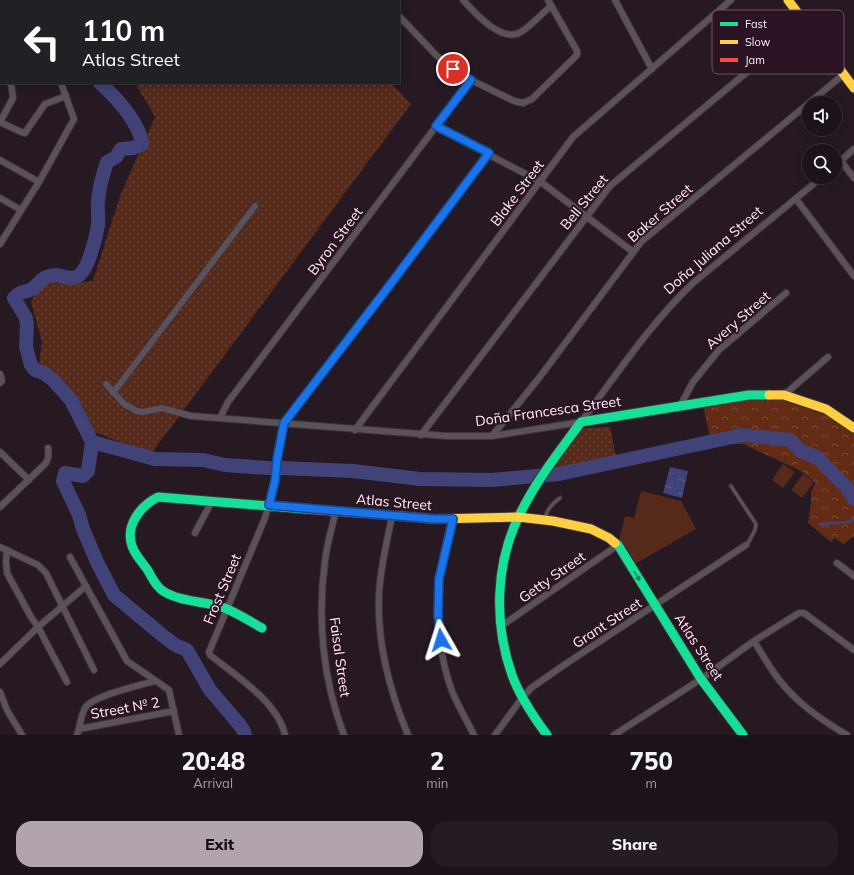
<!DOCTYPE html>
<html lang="en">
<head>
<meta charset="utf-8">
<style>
  :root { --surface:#1c131a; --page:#251c23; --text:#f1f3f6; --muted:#a09ea2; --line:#3a3239; --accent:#b2a4ad }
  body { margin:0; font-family:Mulish,sans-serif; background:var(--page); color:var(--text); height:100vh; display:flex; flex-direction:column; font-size:15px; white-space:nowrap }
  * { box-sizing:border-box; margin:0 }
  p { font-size:13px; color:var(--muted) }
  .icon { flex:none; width:22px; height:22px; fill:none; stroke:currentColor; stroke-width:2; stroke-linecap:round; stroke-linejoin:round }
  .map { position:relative; height:735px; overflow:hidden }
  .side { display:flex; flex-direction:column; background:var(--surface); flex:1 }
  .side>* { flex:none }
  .guide { position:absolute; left:0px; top:0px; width:400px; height:84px; box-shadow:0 2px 10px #0003,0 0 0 1px var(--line); background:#202124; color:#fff; overflow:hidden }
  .controls { position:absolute; left:802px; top:96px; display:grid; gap:8px }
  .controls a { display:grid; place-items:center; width:40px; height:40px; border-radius:50%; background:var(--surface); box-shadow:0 2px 10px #0003,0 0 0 1px var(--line); font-size:20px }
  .pin { position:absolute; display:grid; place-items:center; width:34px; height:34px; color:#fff; margin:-17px; border:2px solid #fff; border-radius:50%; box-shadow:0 1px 4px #0007 }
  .me { position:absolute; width:44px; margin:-22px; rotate:354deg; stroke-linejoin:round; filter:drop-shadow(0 0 3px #0008) }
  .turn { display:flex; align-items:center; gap:14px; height:84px; padding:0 16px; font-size:18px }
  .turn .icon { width:52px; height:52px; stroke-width:2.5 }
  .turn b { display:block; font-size:28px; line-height:34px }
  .eta { display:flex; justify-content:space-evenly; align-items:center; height:68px; text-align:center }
  .eta b { font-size:24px; font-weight:800; line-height:28px }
  .button { display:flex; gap:8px; margin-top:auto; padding:8px 16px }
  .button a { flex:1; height:46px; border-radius:16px; background:var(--accent); color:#111; font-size:16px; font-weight:800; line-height:46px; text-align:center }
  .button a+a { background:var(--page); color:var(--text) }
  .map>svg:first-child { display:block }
</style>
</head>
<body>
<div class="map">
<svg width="854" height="735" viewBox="0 0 854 735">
  <defs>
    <pattern id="grass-dots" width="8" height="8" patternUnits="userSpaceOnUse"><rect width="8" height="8" fill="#562a1a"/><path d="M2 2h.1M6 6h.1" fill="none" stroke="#6f493c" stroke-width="1.8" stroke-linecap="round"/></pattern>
    <pattern id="forest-crowns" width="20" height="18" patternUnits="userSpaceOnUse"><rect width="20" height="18" fill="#632b14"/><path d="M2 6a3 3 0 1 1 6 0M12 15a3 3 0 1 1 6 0" fill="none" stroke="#7a4a37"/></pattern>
    <pattern id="water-ripples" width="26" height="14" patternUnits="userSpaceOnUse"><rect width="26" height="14" fill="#414278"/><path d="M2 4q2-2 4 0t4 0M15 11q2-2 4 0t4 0" fill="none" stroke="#5e5e8c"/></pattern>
  </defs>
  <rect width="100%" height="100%" fill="#261922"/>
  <g fill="url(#grass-dots)">
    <path d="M86,0H310L311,1H87Z"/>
    <path d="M135,83H391L411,104L151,454L87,429L79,422L39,363L42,342L31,302L39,287L53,282L72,284L93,281L120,196L155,117Z"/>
    <path d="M610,427L616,457L550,472L582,428Z"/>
  </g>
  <path fill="url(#forest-crowns)" d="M750,398H783L825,412L854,432V536L843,544L835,538L831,542L808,523L811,503V492L815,482L801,471L743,444H728L710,438L703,405Z"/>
  <g fill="#562a1a">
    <path d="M783,464L795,472L783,488L772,480Z"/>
    <path d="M803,474L814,482L802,498L791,490Z"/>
    <path d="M641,491L681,501L696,529L635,564L619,540L625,516L634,518Z"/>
  </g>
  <path fill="url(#water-ripples)" d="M670,467L688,471L682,498L663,493Z"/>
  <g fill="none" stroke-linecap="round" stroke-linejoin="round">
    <path stroke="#414278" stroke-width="2.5" d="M820,524L850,522L854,518"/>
    <g stroke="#414278" stroke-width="14">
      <path d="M83,0V1"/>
      <path d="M100,83C115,96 140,123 142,144L133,148L121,149L116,157L107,162C103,174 99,187 98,201C97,209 99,217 98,225C96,237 88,273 76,277C69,280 62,275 55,275C40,277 42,282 32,289C24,294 23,288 14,298L26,318L27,325L26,347L31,365L35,370L44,373L54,381L71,400L92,442L88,471L83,476L65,473L63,481L79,515L83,529L97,562L114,595L162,635L175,645L187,650L210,690L239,724L244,731L245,735"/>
      <path d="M92,442L155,459L203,460L225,465L269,468"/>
      <path d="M281,468L353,471L420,479L492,480L559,474L742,435L790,440L801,451L818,458L846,487L854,499"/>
    </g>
    <defs>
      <g id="lane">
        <path d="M731,486L756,524L755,530L747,545"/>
        <path d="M545,518C548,508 552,504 560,498"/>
      </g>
      <g id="street">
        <path d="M3,0V1"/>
        <path d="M384,0L385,1"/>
        <path d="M463,0C474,12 502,44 521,32C532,25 541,14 551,6"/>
        <path d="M615,0L652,69"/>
        <path d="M50,1V0"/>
        <path d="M393,1L394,0"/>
        <path d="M399,16L436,55L453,69L471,80L514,101L523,103L532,99L577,55V51L548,0"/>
        <path d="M0,122L21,132L25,133L45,104L66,96"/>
        <path d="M0,122L13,98L11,83"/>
        <path d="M436,127L541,182L633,252"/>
        <path d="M0,160L39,182"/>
        <path d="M841,161L854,178"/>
        <path d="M835,166L854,149"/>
        <path d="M0,198L21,210"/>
        <path d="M796,199L854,276"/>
        <path d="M0,244L39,182L74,119L61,83"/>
        <path d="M0,374L2,381L0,383"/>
        <path d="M106,384L124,404L137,411L143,412L162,408L191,416L447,436H492L581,422C617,374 650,324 693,283L822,177"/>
        <path d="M113,393L255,206"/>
        <path d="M784,395L828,357"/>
        <path d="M680,406L693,382L719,350L786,293"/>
        <path d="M220,418L228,402L471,80"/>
        <path d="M355,430L573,137L731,0"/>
        <path d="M421,435L610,186L806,23"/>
        <path d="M492,436L539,378L641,242L844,74"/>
        <path d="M0,452L29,480"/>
        <path d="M0,507L46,463C49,458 49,454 48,448"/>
        <path d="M336,511C332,527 327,544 325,561C317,619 323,681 344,735"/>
        <path d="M392,516C387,542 380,568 379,595C377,642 390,692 408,735"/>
        <path d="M453,519C449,538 442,559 439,579C435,611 440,660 452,691C458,706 467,721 474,735"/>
        <path d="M195,533L212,501"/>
        <path d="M0,547L38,565L46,573L94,670"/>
        <path d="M7,550L6,561L7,573L31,617L38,627L67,682"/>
        <path d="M70,557L127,661L169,690L179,735"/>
        <path d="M837,563L854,576"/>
        <path d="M500,627L618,545"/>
        <path d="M754,641C760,651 766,661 772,670C791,699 818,718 847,735"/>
        <path d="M0,664L38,627L86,586"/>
        <path d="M0,692L7,710L22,735"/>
        <path d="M79,729L174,711"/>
        <path d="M77,735C80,727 81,715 85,708C92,696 140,685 155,681"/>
        <path d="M285,735C278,702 235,675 210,655L209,652L265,518L275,481L277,460L284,423L383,294L489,153"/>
        <path d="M495,735L522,698L531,688L567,663L746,545"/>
        <path d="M614,735L701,679L754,641L799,613H804L854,650"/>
      </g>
      <g id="fast">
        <path d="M615,543L618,545L701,679L743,735"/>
        <path d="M262,628C249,621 236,612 222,607C203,601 180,602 163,591C155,586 152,577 147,569C142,562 135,555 132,546C125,526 140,506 158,497L305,509"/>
        <path d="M547,735C533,716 520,697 512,675C494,624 495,565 519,516C535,482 559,452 581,422L749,395H769"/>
      </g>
      <g id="slow">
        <path d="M788,0L854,88"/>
        <path d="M769,395H784L826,409L854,428"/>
        <path d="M400,516L434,519L518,517L553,521L591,529L609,538L615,543"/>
      </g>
      <path id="jam" d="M305,509L400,516"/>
    </defs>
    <use href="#lane" stroke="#3d3339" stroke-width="5"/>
    <use href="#street" stroke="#3d3339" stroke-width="8"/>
    <use href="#fast" stroke="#3d3339" stroke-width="11"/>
    <use href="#slow" stroke="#3d3339" stroke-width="11"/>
    <use href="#jam" stroke="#3d3339" stroke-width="11"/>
    <use href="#lane" stroke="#5d5159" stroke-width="3"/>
    <use href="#street" stroke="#5d5159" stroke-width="6"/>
    <use href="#fast" stroke="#16e098" stroke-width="9"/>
    <use href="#slow" stroke="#ffcf43" stroke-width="9"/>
    <use href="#jam" stroke="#f24e42" stroke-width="9"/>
  </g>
  <defs><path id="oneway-solid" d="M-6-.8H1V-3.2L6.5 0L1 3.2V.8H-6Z"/></defs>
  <use fill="#208464" href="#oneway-solid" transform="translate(637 576) rotate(58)"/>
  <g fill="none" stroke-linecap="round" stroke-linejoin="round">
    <defs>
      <path id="route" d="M441,640L438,616L439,579L453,519H434L269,505L275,481L277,460L284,423L383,294L489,153L436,126L471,80L453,69"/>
    </defs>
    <use href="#route" stroke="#114b97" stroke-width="10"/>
    <use href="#route" stroke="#1a73e8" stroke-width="7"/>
  </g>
  <g text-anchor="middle" stroke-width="4" stroke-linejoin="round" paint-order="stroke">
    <g font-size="14" fill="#feeff8" stroke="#2c1324">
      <text transform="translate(517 193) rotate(-53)" y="5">Blake Street</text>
      <text transform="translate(584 202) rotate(-51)" y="5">Bell Street</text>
      <text transform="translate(660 213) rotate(-41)" y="5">Baker Street</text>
      <text transform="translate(335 241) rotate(-53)" y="5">Byron Street</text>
      <text transform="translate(713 250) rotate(-41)" y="5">Doña Juliana Street</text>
      <text transform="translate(738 320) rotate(-41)" y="5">Avery Street</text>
      <text transform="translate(548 411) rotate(-8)" y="5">Doña Francesca Street</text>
      <text transform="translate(394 502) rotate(5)" y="5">Atlas Street</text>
      <text transform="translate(552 577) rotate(-35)" y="5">Getty Street</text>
      <text transform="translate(222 589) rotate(-67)" y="5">Frost Street</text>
      <text transform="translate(607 623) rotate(-33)" y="5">Grant Street</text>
      <text transform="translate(699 647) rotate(57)" y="5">Atlas Street</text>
      <text transform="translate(340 657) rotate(82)" y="5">Faisal Street</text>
      <text transform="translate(125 708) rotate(-10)" y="5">Street № 2</text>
    </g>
  </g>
  <rect x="712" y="10" width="132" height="64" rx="6" fill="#2c1324" stroke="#6b5564" stroke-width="1"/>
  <rect x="720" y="22" width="18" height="4" fill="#16e098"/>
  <rect x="720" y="40" width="18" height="4" fill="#ffcf43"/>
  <rect x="720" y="58" width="18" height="4" fill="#f24e42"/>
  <g font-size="11" fill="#feeff8">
    <text x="745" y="28">Fast</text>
    <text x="745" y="46">Slow</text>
    <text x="745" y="64">Jam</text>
  </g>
</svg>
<div class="controls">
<a><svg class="icon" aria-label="sound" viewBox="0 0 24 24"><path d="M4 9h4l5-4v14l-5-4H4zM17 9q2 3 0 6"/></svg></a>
<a><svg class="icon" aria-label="search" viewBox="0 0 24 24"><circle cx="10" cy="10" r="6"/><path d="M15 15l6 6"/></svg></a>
</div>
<div class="pin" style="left:453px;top:69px;background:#d93025"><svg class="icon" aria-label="arrive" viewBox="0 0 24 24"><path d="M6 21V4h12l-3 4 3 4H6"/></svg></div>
<svg class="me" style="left:441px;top:640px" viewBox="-20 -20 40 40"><path d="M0-17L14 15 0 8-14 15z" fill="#1a73e8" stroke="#fff" stroke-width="4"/></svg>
<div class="guide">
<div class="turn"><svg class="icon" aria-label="left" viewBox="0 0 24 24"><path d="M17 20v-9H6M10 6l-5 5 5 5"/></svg><div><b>110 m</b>Atlas Street</div></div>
</div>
</div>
<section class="side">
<div class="eta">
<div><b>20:48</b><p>Arrival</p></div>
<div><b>2</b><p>min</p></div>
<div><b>750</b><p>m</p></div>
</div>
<div class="button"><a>Exit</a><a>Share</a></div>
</section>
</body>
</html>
